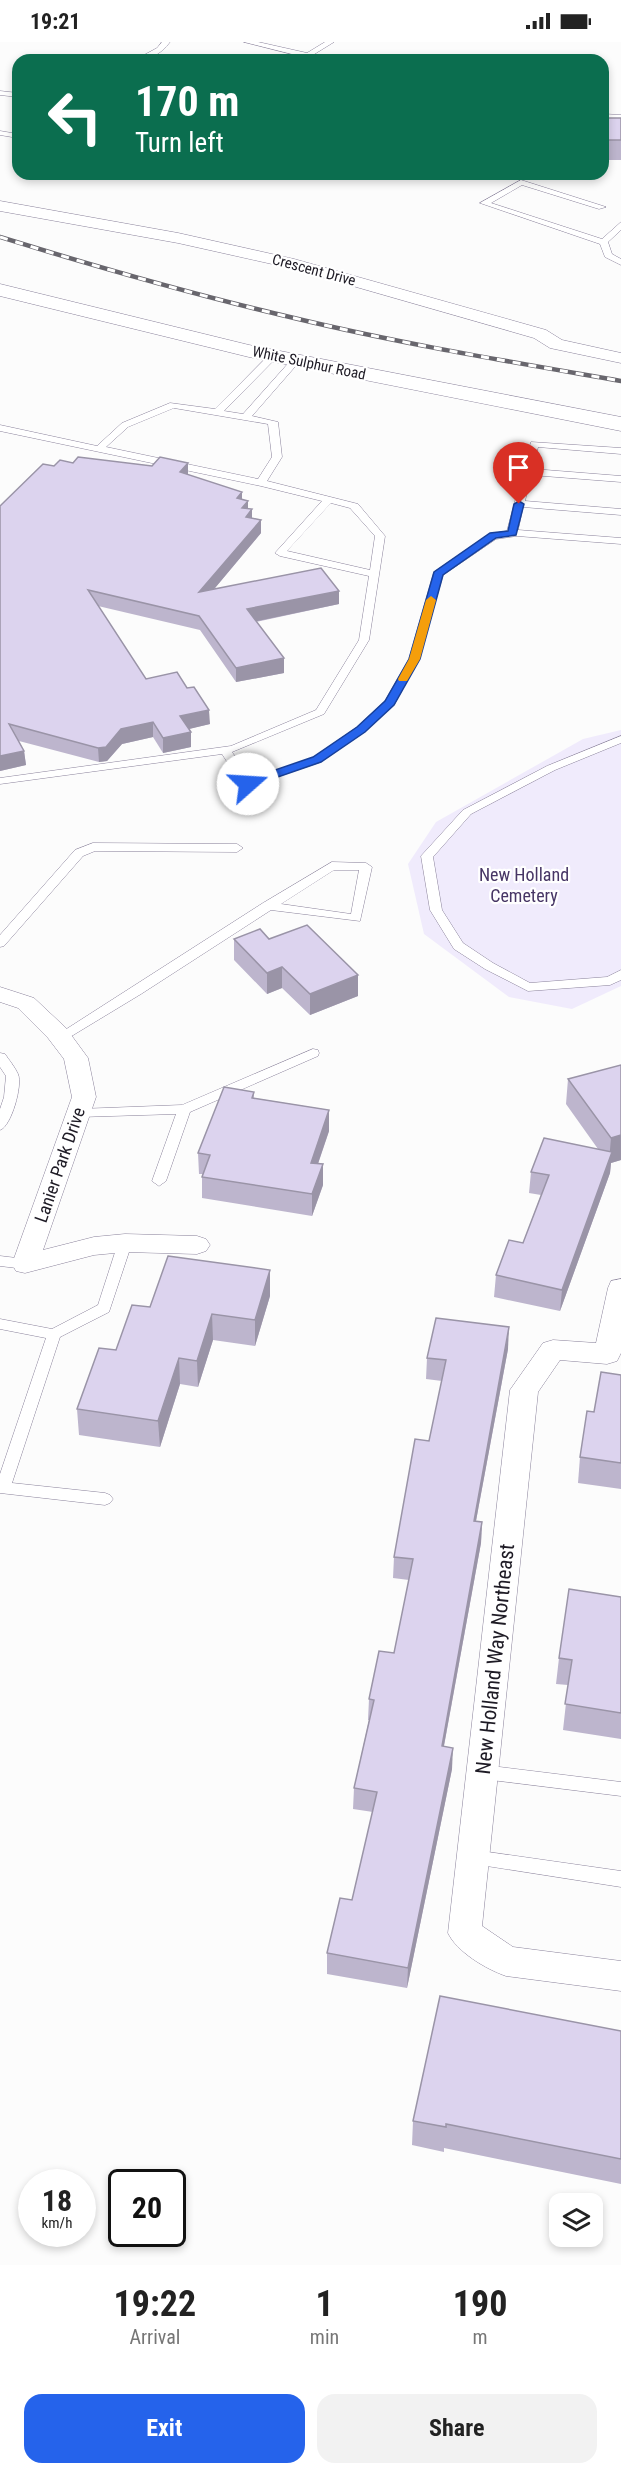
<!DOCTYPE html>
<html lang="en">
<head>
<meta charset="utf-8">
<style>
  :root { --surface:#fff; --page:#f2f2f2; --text:#222; --muted:#767676; --accent:#2563eb }
  body { margin:0; font-family:"Roboto Condensed",sans-serif; background:var(--page); color:var(--text); height:100vh; display:flex; flex-direction:column; font-size:22px; white-space:nowrap }
  * { box-sizing:border-box; margin:0 }
  p { font-size:20px; color:var(--muted) }
  .icon { flex:none; width:33px; height:33px; fill:none; stroke:currentColor; stroke-width:2; stroke-linecap:round; stroke-linejoin:round }
  .map { position:relative; height:2223px; overflow:hidden }
  .drawer { display:flex; flex-direction:column; background:var(--surface); flex:1 }
  .drawer>* { flex:none }
  .banner { position:absolute; left:12px; top:12px; width:597px; height:126px; border-radius:18px; box-shadow:0 3px 9px #0003; background:#0b6e4f; color:#fff; overflow:hidden }
  .tools { position:absolute; left:549px; top:2151px; display:grid; gap:12px }
  .tools a { display:grid; place-items:center; width:54px; height:54px; border-radius:12px; background:var(--surface); box-shadow:0 3px 9px #0003; font-size:30px }
  .speed { position:absolute; left:18px; top:2127px; display:flex; gap:12px; font-size:30px; font-weight:700; text-align:center }
  .speed>* { display:grid; place-content:center; width:78px; height:78px; border-radius:50%; background:var(--surface); box-shadow:0 3px 9px #0003; line-height:1 }
  .speed small { font-size:15px; font-weight:400 }
  .speed .limit { border:3px solid #111; border-radius:9px; background:#fff; color:#111 }
  .pin { position:absolute; display:grid; place-items:center; width:51px; height:51px; color:#fff; margin:-62px -26px; border-radius:50% 50% 50% 0; rotate:-45deg; box-shadow:0 0 6px #0007 }
  .pin .icon { rotate:45deg }
  .me { position:absolute; width:66px; margin:-33px; rotate:71deg; stroke-linejoin:round; filter:drop-shadow(0 0 4px #0008) }
  .turn { display:flex; align-items:center; gap:21px; height:126px; padding:0 24px; font-size:27px }
  .turn .icon { width:78px; height:78px; stroke-width:2.5 }
  .turn b { display:block; font-size:42px; line-height:51px }
  .eta { display:flex; justify-content:space-evenly; align-items:center; height:102px; text-align:center }
  .eta b { font-size:36px; font-weight:700; line-height:42px }
  .action { display:flex; gap:12px; margin-top:auto; padding:12px 24px }
  .action a { flex:1; height:69px; border-radius:18px; background:var(--accent); color:#fff; font-size:24px; font-weight:700; line-height:69px; text-align:center }
  .action a+a { background:var(--page); color:var(--text) }
  .status { display:flex; justify-content:space-between; align-items:center; height:42px; padding:0 30px; background:var(--surface); direction:ltr }
  .status svg { height:16px; fill:currentColor }
  .map>svg:first-child { display:block }
</style>
</head>
<body>
<div class="status"><b>19:21</b><svg viewBox="0 0 49 12"><path d="M0 12V9h3v3zM5 12V6h3v6zM10 12V3h3v9zM15 12V0h3v12zM26 1h20v11H26zM47 4h2v5h-2z"/></svg></div>
<div class="map">
<svg width="621" height="2223" viewBox="0 0 621 2223">
  <rect width="100%" height="100%" fill="#fcfcfc"/>
  <path fill="#f0ebfc" d="M621,688V944L572,967L509,955L424,892L408,822L436,780L583,697Z"/>
  <g fill="none" stroke-linecap="round" stroke-linejoin="round">
    <defs>
      <g id="service">
        <path d="M162,0H170C161,12 150,18 135,18L157,6Z"/>
        <path d="M244,0H258L307,11L325,0H334L308,16Z"/>
        <path d="M0,49L18,51V55L0,53Z"/>
        <path d="M603,72L621,73V77L603,76Z"/>
        <path d="M0,89L18,92V96L0,93Z"/>
        <path d="M521,138L606,165L599,167L522,143L491,161L602,197L621,180V188L608,200L612,212L621,217V223L605,215L600,202L480,161Z"/>
        <path d="M270,312L278,314L224,369L243,372L292,317L300,319L252,374L278,380L282,415L267,439L358,462L385,494L369,598L324,672L232,710L250,737L313,716L357,685L385,659L409,617L434,530L489,492L507,489L531,400L621,406V412L538,405L533,427L621,434V440L531,433L525,459L621,467V473L523,465L518,488L621,496V502L517,494L496,497L443,533L419,617L394,663L365,689L321,720L247,745L243,744L222,712L0,742V736L231,704L316,668L359,598L369,534L280,514L275,511L322,459L261,444L0,389V383L97,404L122,381L170,361L215,367ZM174,366L268,382L272,415L258,437L106,405L128,385ZM331,461L350,466L375,494L370,528L287,509Z"/>
        <path d="M621,694V701L555,728L471,772L433,815L442,868L463,901L493,921L530,941L607,935L621,928V938L610,943L528,949L485,927L454,907L430,868L421,814L463,768L547,724Z"/>
        <path d="M93,801L237,802L243,806L237,810L95,809L83,814L4,904L0,905V893L75,808Z"/>
        <path d="M332,820L366,821L372,825L360,879L271,868L141,952L65,998L60,999L54,995L263,861ZM334,828H359L351,872L281,862Z"/>
        <path d="M313,1007L318,1008L319,1011L318,1014L190,1070L166,1139L159,1144L152,1139L176,1072L79,1075L72,1071L79,1067L182,1063Z"/>
        <path d="M0,1011L5,1012C9,1018 15,1025 18,1032C23,1043 11,1085 0,1088V1067L4,1055L6,1034L0,1025Z"/>
        <path d="M125,1196L132,1201L109,1270L60,1295L12,1441L105,1451L110,1453L113,1457L110,1461L105,1463L0,1451V1432L46,1296L0,1287V1277L52,1287L98,1263L118,1201Z"/>
        <path d="M0,1214L25,1217L32,1222L25,1227L0,1224Z"/>
        <path d="M483,1723L621,1740V1754L483,1737L477,1735L475,1730L477,1725Z"/>
        <path d="M474,1808L621,1829V1845L474,1822L468,1820L465,1815L468,1810Z"/>
      </g>
      <g id="minor">
        <path d="M0,159L178,191L294,217L546,288L562,298L621,311V321L550,306L534,296L290,226L178,201L0,169Z"/>
        <path d="M0,945L34,956L66,986L88,1016L96,1055L43,1208L94,1195L125,1192L197,1194L206,1197L210,1203L206,1209L197,1212L125,1210L94,1213L25,1231L16,1229L12,1222L72,1055L64,1017L48,996L18,966L0,960Z"/>
        <path d="M621,1237V1311L617,1319L607,1322L560,1318L538,1350L482,1884L513,1905L621,1919V1949L506,1934C486,1927 457,1910 448,1891L510,1348L543,1301L553,1298L596,1301L608,1246L611,1239Z"/>
      </g>
      <path id="tertiary" d="M0,242L249,303L621,375V389L249,315L0,254Z"/>
    </defs>
    <use href="#service" stroke="#8a829b" stroke-width="1"/>
    <use href="#minor" stroke="#8a829b" stroke-width="1"/>
    <use href="#tertiary" stroke="#8a829b" stroke-width="1"/>
    <use href="#service" fill="#fff" fill-rule="evenodd"/>
    <use href="#minor" fill="#fff" fill-rule="evenodd"/>
    <use href="#tertiary" fill="#fff" fill-rule="evenodd"/>
    <defs>
      <path id="rail" d="M0,195C97,225 195,253 294,276C402,302 512,320 621,339"/>
    </defs>
    <use href="#rail" stroke="#68666d" stroke-width="4.5"/>
    <use href="#rail" stroke="#fff" stroke-width="3" stroke-dasharray="8" stroke-linecap="butt"/>
  </g>
  <g fill="#bdb5cd">
    <path d="M604,76H621V118H606L603,95Z"/>
    <path d="M73,421L152,424L188,421V433L242,450V458L248,459V467H252V476L261,478V491L214,547L339,549V562L256,580L284,631L236,640L200,588L98,564L146,637L210,682L188,687L191,690V705L163,711L153,695L122,702L107,719L99,720L19,699L24,709L26,723L0,729L54,424Z"/>
    <path d="M234,897H269L358,933V954L310,973L282,946L267,952L234,918Z"/>
    <path d="M621,1023V1118L611,1121L610,1131L560,1269L494,1255L496,1233L523,1201L541,1153L529,1151L531,1130L598,1107L566,1062L568,1037Z"/>
    <path d="M254,1050V1056L329,1068V1089L318,1122H323V1143L312,1174L202,1156V1135L203,1132H199L198,1111Z"/>
    <path d="M270,1228V1254L255,1304L213,1298L198,1345L180,1342L160,1405L79,1393L77,1367L116,1308L150,1265Z"/>
    <path d="M508,1307L476,1479L482,1480L481,1501L444,1704L452,1727L407,1946L327,1932V1911L352,1858L373,1770L353,1767L354,1746L369,1678H368L369,1657L394,1611L409,1538L393,1536L394,1515L429,1399L442,1339L426,1337L427,1316Z"/>
    <path d="M621,1333V1447L578,1441L580,1415L594,1370Z"/>
    <path d="M621,1555V1697L563,1688L568,1643L556,1642L559,1616Z"/>
    <path d="M621,1989V2142L444,2106V2110L412,2103L413,2079Z"/>
  </g>
  <g fill="#9a94a7">
    <path d="M188,421V435L180,430Z"/>
    <path d="M242,450V464L237,456Z"/>
    <path d="M248,459V472L252,467V481L246,488L242,466Z"/>
    <path d="M261,478V491L200,564L199,550Z"/>
    <path d="M339,549V562L248,581L247,567Z"/>
    <path d="M284,616V631L236,640V626Z"/>
    <path d="M209,668L210,682L181,689L180,674Z"/>
    <path d="M153,680V695L122,702L107,719L99,720L98,706L121,687Z"/>
    <path d="M191,690V705L163,711V696Z"/>
    <path d="M24,709L26,723L0,729V714Z"/>
    <path d="M282,925V946L267,952V931Z"/>
    <path d="M358,933V954L310,973V952Z"/>
    <path d="M329,1068V1089L311,1142V1121Z"/>
    <path d="M621,1093V1118L611,1121L610,1131L560,1269L562,1248L609,1119L611,1096Z"/>
    <path d="M323,1122V1143L312,1174V1152Z"/>
    <path d="M270,1228V1254L255,1304V1278Z"/>
    <path d="M212,1272L213,1298L198,1345L197,1319Z"/>
    <path d="M509,1285L508,1307L472,1500L474,1479Z"/>
    <path d="M179,1316L180,1342L160,1405L158,1379Z"/>
    <path d="M482,1480L481,1501L440,1725L442,1704Z"/>
    <path d="M453,1706L452,1727L407,1946L408,1926Z"/>
  </g>
  <g fill="#dcd3ee" stroke="#9a94a7" stroke-width="1.5">
    <path d="M604,76H621V98H607Z"/>
    <path d="M78,415L152,424L160,415L188,421L180,430L242,450L237,456L248,459L242,466L252,467L246,475L261,478L199,550L321,526L339,549L247,567L284,616L236,626L199,574L88,548L146,637L177,630L187,646L194,645L209,668L180,674L191,690L163,696L153,680L121,687L106,705L98,706L9,682L24,709L0,714V464L43,422L54,424L60,418L73,421Z"/>
    <path d="M307,883L358,933L310,952L282,925L267,931L234,897L260,887L269,897Z"/>
    <path d="M621,1023V1093L611,1096L568,1037Z"/>
    <path d="M224,1045L254,1050L252,1056L329,1068L311,1121L323,1122L312,1152L202,1135L210,1113L198,1111Z"/>
    <path d="M544,1096L612,1110L562,1248L496,1233L509,1198L523,1201L549,1133L531,1130Z"/>
    <path d="M168,1214L270,1228L255,1278L212,1272L197,1319L179,1316L158,1379L77,1367L99,1306L116,1308L132,1263L150,1265Z"/>
    <path d="M436,1276L509,1285L474,1479L482,1480L442,1704L453,1706L408,1926L327,1911L340,1856L352,1858L377,1750L354,1746L374,1658L369,1657L379,1609L394,1611L413,1517L394,1515L415,1397L429,1399L446,1318L427,1316Z"/>
    <path d="M601,1330L621,1333V1421L580,1415L587,1369L594,1370Z"/>
    <path d="M569,1547L621,1555V1671L565,1662L572,1618L559,1616Z"/>
    <path d="M440,1954L621,1989V2117L446,2082V2085L413,2079Z"/>
  </g>
  <path fill="#2563eb" stroke="#184099" stroke-width="1.5" d="M519,459L524,462L516,493L496,496L443,533L420,617L394,663L365,690L321,720L252,744H243V739L313,715L357,685L385,659L409,617L434,530L490,491L508,489L514,462Z"/>
  <path fill="#f59e0b" d="M431,554L436,558L420,617L407,639H399L398,637L409,617L426,558Z"/>
  <g text-anchor="middle" stroke-width="4.5" stroke-linejoin="round" paint-order="stroke">
    <g font-size="15" fill="#1e1b25" stroke="#fff">
      <text transform="translate(314 228) rotate(15)" y="5">Crescent Drive</text>
      <text transform="translate(309 321) rotate(12)" y="5">White Sulphur Road</text>
    </g>
    <g font-size="18" fill="#473665" stroke="#fff">
      <text x="524" y="839">New Holland<tspan x="524" dy="21">Cemetery</tspan></text>
    </g>
    <g font-size="18" fill="#1e1b25" stroke="#fff">
      <text transform="translate(60 1123) rotate(-71)" y="6">Lanier Park Drive</text>
    </g>
    <g font-size="21" fill="#1e1b25" stroke="#fff">
      <text transform="translate(495 1617) rotate(-84)" y="7">New Holland Way Northeast</text>
    </g>
  </g>
</svg>
<div class="tools">
<a><svg class="icon" aria-label="layers" viewBox="0 0 24 24"><path d="M12 4l9 5-9 5-9-5zM3 14l9 5 9-5"/></svg></a>
</div>
<div class="speed"><div>18<small>km/h</small></div><div class="limit">20</div></div>
<div class="pin" style="left:519px;top:462px;background:#d93025"><svg class="icon" aria-label="arrive" viewBox="0 0 24 24"><path d="M6 21V4h12l-3 4 3 4H6"/></svg></div>
<svg class="me" style="left:248px;top:742px" viewBox="-20 -20 40 40"><circle r="19" fill="#fff"/><path d="M0-13L10 11 0 6-10 11z" fill="#2563eb"/></svg>
<div class="banner">
<div class="turn"><svg class="icon" aria-label="left" viewBox="0 0 24 24"><path d="M17 20v-9H6M10 6l-5 5 5 5"/></svg><div><b>170 m</b>Turn left</div></div>
</div>
</div>
<section class="drawer">
<div class="eta">
<div><b>19:22</b><p>Arrival</p></div>
<div><b>1</b><p>min</p></div>
<div><b>190</b><p>m</p></div>
</div>
<div class="action"><a>Exit</a><a>Share</a></div>
</section>
</body>
</html>
